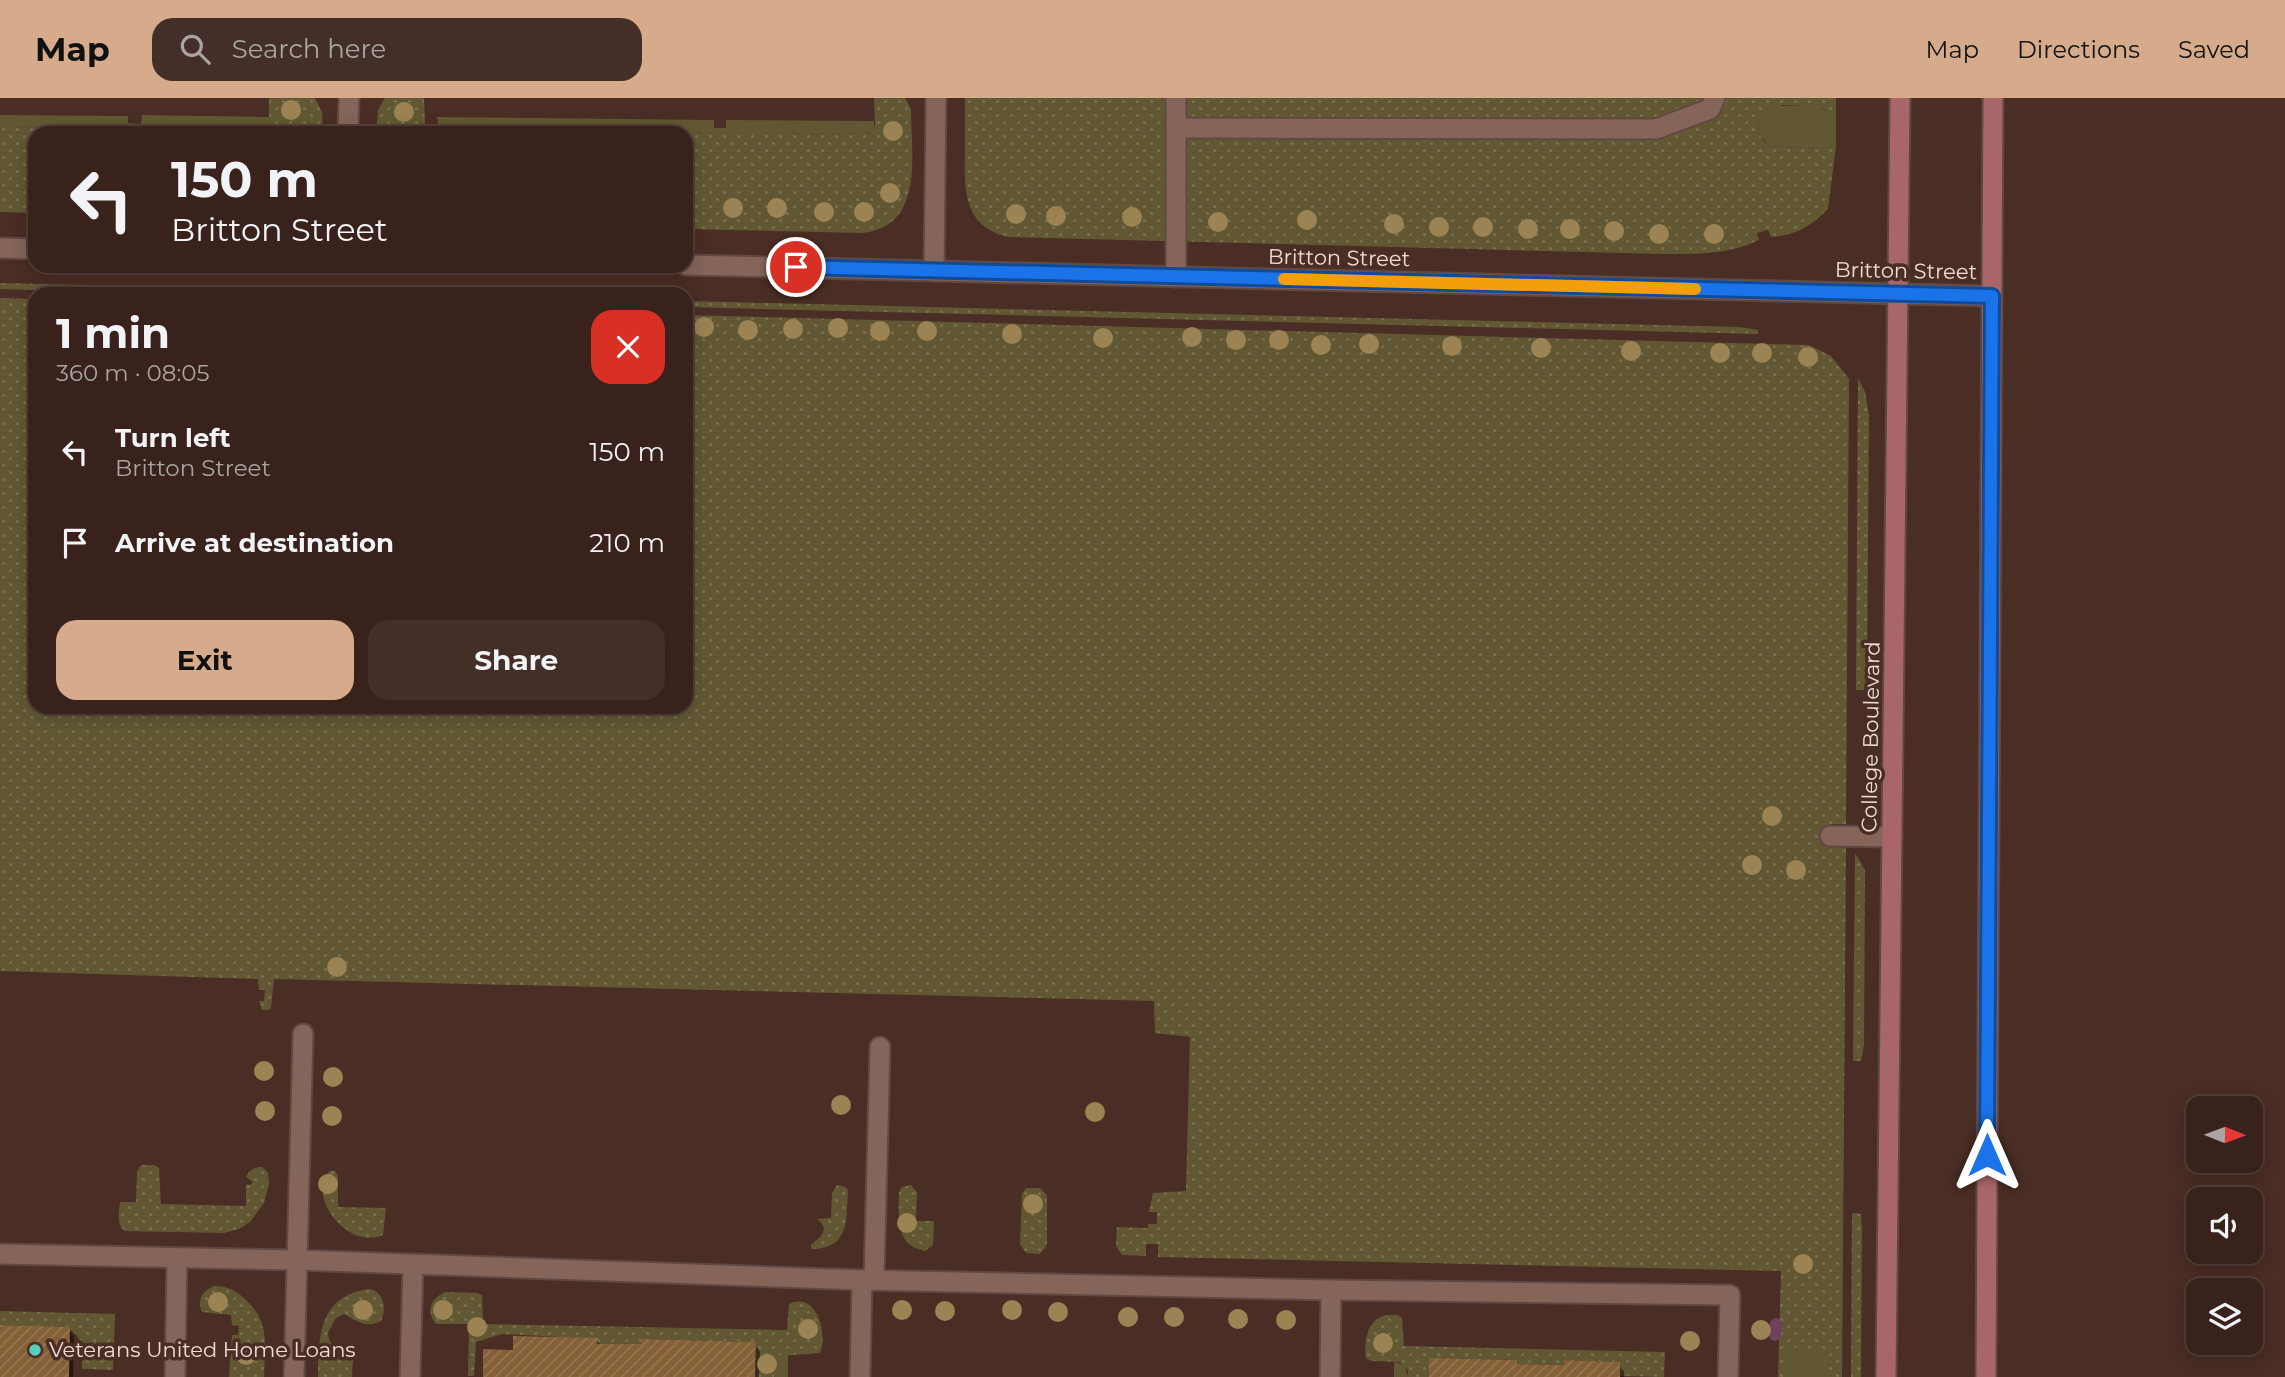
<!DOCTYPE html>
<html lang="en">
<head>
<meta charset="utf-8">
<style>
  :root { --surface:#38221b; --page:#432f28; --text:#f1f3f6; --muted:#aba4a3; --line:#523f3a; --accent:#d6ab8b }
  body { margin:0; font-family:Montserrat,sans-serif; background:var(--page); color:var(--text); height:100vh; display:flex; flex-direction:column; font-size:26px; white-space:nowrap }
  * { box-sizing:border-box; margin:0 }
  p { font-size:23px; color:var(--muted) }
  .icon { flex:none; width:38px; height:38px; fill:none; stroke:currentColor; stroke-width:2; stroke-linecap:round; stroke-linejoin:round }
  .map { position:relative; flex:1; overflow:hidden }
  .details { position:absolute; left:28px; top:189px; width:665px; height:427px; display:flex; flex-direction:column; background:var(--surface); border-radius:21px; box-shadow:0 4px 18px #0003,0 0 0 2px var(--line) }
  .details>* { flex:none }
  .banner { position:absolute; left:28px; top:28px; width:665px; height:147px; border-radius:21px; box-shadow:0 4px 18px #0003,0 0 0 2px var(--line); background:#38221b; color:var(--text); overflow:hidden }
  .needle { width:46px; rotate:91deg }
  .controls { position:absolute; left:2186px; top:998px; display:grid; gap:14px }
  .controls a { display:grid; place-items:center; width:77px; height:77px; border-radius:14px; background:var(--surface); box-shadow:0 4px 18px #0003,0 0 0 2px var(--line); font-size:35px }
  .pin { position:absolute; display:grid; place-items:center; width:60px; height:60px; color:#fff; margin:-30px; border:4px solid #fff; border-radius:50%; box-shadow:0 2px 7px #0007 }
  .me { position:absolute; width:77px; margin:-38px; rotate:0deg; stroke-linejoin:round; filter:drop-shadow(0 0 5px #0008) }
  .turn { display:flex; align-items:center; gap:24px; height:147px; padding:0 28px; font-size:32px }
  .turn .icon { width:91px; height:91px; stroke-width:2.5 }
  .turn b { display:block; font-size:49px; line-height:60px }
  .round { display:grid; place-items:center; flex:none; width:74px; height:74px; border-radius:21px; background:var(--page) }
  .overview { display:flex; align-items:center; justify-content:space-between; height:119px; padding:0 28px }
  h1 { font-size:42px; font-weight:700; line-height:52px }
  .cta { display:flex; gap:14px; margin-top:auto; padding:14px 28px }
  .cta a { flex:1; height:80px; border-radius:21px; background:var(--accent); color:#111; font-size:28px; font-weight:700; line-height:80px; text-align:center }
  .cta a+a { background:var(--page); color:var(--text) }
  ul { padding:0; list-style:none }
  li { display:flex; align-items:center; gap:21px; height:91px; padding:0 28px }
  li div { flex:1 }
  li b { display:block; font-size:26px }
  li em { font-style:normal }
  header { display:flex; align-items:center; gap:42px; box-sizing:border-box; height:98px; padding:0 35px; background:var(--accent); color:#111 }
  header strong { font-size:33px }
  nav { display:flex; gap:38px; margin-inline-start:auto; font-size:24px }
  .search { width:490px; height:63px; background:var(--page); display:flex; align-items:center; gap:18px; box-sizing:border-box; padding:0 24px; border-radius:21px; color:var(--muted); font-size:26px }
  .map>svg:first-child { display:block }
</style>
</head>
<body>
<header>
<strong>Map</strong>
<div class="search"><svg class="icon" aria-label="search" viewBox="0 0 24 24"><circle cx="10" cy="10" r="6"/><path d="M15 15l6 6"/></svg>Search here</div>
<nav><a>Map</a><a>Directions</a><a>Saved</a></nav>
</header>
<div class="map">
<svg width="2285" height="1279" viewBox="0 0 2285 1279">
  <defs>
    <pattern id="grass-dots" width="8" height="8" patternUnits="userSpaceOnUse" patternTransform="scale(1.75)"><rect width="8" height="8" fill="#615833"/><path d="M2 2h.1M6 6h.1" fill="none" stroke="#786f50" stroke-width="1.8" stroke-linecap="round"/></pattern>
    <pattern id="building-hatch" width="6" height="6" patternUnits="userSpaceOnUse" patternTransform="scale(1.75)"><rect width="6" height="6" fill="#845f37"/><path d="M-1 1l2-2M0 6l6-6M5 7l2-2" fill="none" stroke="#967553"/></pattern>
  </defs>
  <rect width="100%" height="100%" fill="#4a2d24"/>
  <g fill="url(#grass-dots)">
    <path d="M269,0H315L322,14L323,35H35V115L0,114V29L263,31L269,25Z"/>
    <path d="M385,0H424L425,26L438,27L439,31L446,34L683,35H376L378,12Z"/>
    <path d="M874,0H905L911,11C911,56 925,128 863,135L686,131V35L867,37L875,27Z"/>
    <path d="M965,0H1836V14L1805,8L1782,7L1758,23C1758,34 1760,41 1769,48L1820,51L1836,48L1828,111C1810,129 1796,137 1771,139L1768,132L1757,135L1759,142C1728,157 1695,156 1661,156L1008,139C964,129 964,93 965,55C965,37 965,18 965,0Z"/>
    <path d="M0,185L87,187L105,190V194L0,191Z"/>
    <path d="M132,189H137L429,196L118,195V191Z"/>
    <path d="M0,200L35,201V609H686V217L1809,247L1831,258L1849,281L1846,726H1830L1831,748L1846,749L1842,1279H1778L1781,1173L1158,1159V1146H1146V1158L1122,1157L1116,1148L1117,1129L1148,1130V1126H1157V1114H1149L1153,1095L1186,1093L1190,939L1155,935L1154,903L274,881L271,910L269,912H262L259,903H264L265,892H259L258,881L0,873Z"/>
    <path d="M686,203L1740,229L1758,232V236L686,209Z"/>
    <path d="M1858,280L1865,294L1869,317L1867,575L1864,592H1856Z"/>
    <path d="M1855,755L1865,772L1864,947L1861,963H1853Z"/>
    <path d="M143,1067H154L159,1070L161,1106L246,1108V1086L250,1087L253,1084L246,1079C250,1072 254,1069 262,1069L268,1075L269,1086L264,1105L250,1124L239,1131L224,1135L125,1133C116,1127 119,1114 120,1104H136L137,1075L140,1068Z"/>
    <path d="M330,1073H335L338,1078V1109L386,1110L383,1137C347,1153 305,1096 330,1073Z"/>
    <path d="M837,1087L846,1089L848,1093C846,1122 850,1151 811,1151V1147C821,1138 831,1132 817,1121L831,1120L832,1095Z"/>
    <path d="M911,1087L917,1094L916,1123H934L933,1147L925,1153C894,1147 899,1119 899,1094L902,1089Z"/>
    <path d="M1026,1090H1040L1047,1097V1147L1040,1156L1026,1155L1020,1146L1022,1096Z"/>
    <path d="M1852,1115L1861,1116L1862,1131L1861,1279H1851Z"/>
    <path d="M214,1188C229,1188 237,1193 248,1204C270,1225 265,1251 264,1279H229L232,1237H238L239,1228L232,1227L231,1217L202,1214C197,1202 202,1193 214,1188Z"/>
    <path d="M369,1191C384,1193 387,1211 381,1223C364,1231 357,1222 344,1216L335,1221L328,1235C329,1249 340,1256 353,1259L352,1279H318C319,1239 318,1198 369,1191Z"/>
    <path d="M446,1194L477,1195L482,1197L483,1226L787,1232L789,1206C817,1193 828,1236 820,1255L779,1258L774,1279H755L756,1244L643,1241L641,1246H597L598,1241L502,1236L476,1244L474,1278H468L469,1226H436C425,1214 431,1199 446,1194Z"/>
    <path d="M0,1213L115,1216L113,1272L82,1271C82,1257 85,1240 70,1232V1229L0,1227Z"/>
    <path d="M1386,1217H1398L1402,1220L1404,1248L1665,1254L1664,1279L1620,1278V1264L1565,1262L1564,1267L1517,1266V1262L1430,1260L1429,1279H1408V1272L1399,1264L1371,1263L1366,1260C1364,1242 1367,1222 1386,1217Z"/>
  </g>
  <g fill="#615833">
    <path d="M1771,8H1805L1836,14V48L1820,51L1769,48L1759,37L1758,23Z"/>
    <path d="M0,17L128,18V25L141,26L142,17L269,19V25L263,31L0,29Z"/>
    <path d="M437,19L714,22V30H726V22L874,23V32L867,37L446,34L439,31Z"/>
    <path d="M1797,1249C1820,1250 1826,1256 1827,1279H1783C1783,1266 1783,1255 1797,1249Z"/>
    <path d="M788,1255V1279H774L778,1258Z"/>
    <path d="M1394,1264L1405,1267L1408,1279H1394Z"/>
  </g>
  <g fill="#0007">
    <path d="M0,1229L69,1231L74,1239L73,1279H0Z"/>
    <path d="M597,1242L600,1247L755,1246L760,1254L759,1279H484L515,1253Z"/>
    <path d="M1516,1263L1519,1268L1566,1269L1619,1266L1624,1274V1279H1431Z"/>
  </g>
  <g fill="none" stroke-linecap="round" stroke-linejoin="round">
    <path stroke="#6d425f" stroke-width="12" d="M1775,1237L1776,1226"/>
  </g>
  <g fill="url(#building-hatch)">
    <path d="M0,1227L70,1229L69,1279H0Z"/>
    <path d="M513,1238L598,1240L597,1246H641L642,1241L756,1244L755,1279H483V1251L513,1252Z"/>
    <path d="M1429,1260L1517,1262V1266L1564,1267V1262L1620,1264V1279H1429Z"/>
  </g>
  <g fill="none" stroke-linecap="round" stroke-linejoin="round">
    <defs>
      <g id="service">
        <path d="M1176,30L1656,31L1710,11L1715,0"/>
        <path d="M348,35L349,0"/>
        <path d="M934,173L936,0"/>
        <path d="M1176,179V0"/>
        <path d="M1830,738L1892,739"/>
        <path d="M0,1156L297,1162L862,1182L1331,1192L1730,1197L1728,1279"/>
        <path d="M874,1182L880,949"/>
        <path d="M175,1279L177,1160"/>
        <path d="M294,1279L303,936"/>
        <path d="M410,1279L413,1167"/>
        <path d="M860,1279L862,1182"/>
        <path d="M1330,1279L1331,1192"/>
      </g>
      <g id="minor">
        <path d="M0,150L35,151"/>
        <path d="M686,167L1991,198"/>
      </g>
      <g id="secondary">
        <path d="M1886,1279L1900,0"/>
        <path d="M1986,1279L1993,0"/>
      </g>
    </defs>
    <use href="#service" stroke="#614842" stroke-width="23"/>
    <use href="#minor" stroke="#614842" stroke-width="23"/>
    <use href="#secondary" stroke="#614842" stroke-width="23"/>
    <use href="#service" stroke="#85645a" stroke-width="19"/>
    <use href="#minor" stroke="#85645a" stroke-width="19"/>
    <use href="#secondary" stroke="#a96669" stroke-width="19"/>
  </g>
  <g fill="#9c8353">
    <circle cx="291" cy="12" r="10"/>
    <circle cx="404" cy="14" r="10"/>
    <circle cx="893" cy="33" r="10"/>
    <circle cx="890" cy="95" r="10"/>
    <circle cx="733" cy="110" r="10"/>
    <circle cx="777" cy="110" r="10"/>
    <circle cx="824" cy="114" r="10"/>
    <circle cx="864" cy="114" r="10"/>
    <circle cx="1016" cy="116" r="10"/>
    <circle cx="1056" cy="118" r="10"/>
    <circle cx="1132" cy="119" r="10"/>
    <circle cx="1307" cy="122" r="10"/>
    <circle cx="1218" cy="124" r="10"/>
    <circle cx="1394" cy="126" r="10"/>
    <circle cx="1439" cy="129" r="10"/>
    <circle cx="1483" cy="129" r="10"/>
    <circle cx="1528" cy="131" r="10"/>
    <circle cx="1570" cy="131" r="10"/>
    <circle cx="1614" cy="133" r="10"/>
    <circle cx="1659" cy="136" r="10"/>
    <circle cx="1714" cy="136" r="10"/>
    <circle cx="704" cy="229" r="10"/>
    <circle cx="838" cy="230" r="10"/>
    <circle cx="793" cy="231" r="10"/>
    <circle cx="748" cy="232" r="10"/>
    <circle cx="880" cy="233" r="10"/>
    <circle cx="927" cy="233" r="10"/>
    <circle cx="1012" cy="236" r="10"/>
    <circle cx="1192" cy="239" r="10"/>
    <circle cx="1103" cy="240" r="10"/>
    <circle cx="1236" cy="242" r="10"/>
    <circle cx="1279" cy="242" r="10"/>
    <circle cx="1369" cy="246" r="10"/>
    <circle cx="1321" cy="247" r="10"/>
    <circle cx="1452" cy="248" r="10"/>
    <circle cx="1541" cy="250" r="10"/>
    <circle cx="1631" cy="253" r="10"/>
    <circle cx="1720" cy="255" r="10"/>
    <circle cx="1762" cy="255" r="10"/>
    <circle cx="1808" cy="259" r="10"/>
    <circle cx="1772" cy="718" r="10"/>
    <circle cx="1752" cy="767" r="10"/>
    <circle cx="1796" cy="772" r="10"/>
    <circle cx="337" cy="869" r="10"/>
    <circle cx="264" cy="973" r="10"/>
    <circle cx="333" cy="979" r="10"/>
    <circle cx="841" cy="1007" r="10"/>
    <circle cx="265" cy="1013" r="10"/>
    <circle cx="1095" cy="1014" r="10"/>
    <circle cx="332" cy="1018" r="10"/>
    <circle cx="328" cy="1086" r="10"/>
    <circle cx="1033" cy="1106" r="10"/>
    <circle cx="907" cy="1125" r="10"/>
    <circle cx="1803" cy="1166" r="10"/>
    <circle cx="218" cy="1204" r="10"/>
    <circle cx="363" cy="1212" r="10"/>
    <circle cx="443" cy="1212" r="10"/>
    <circle cx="902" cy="1212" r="10"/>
    <circle cx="1012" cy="1212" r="10"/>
    <circle cx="945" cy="1213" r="10"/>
    <circle cx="1058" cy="1214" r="10"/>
    <circle cx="1128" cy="1219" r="10"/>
    <circle cx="1174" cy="1219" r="10"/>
    <circle cx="1238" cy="1221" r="10"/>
    <circle cx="1286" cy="1222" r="10"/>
    <circle cx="477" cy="1229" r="10"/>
    <circle cx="808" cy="1231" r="10"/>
    <circle cx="1761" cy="1232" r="10"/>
    <circle cx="1690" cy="1243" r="10"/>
    <circle cx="1383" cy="1245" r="10"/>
    <circle cx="246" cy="1257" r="10"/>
    <circle cx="767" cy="1266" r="10"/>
  </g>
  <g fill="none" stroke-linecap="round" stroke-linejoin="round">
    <defs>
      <path id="route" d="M796,169L1992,198L1987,1057"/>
    </defs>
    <use href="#route" stroke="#114b97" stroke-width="18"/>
    <use href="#route" stroke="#1a73e8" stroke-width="12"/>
    <path stroke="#f59e0b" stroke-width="12" d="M1284,181L1695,191"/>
  </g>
  <circle fill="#5acebc" stroke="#4a2d24" stroke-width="2.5" cx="35" cy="1252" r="7"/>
  <g text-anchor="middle" stroke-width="7" stroke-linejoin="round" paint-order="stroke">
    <g font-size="21" fill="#f0dcd7" stroke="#4a2d24">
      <text transform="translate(1339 160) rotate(1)" y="7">Britton Street</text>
      <text transform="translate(1906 173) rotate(1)" y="7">Britton Street</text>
      <text transform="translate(1871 639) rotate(-89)" y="7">College Boulevard</text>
    </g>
    <g font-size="21" fill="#f0dcd7" stroke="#4a2d24" text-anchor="start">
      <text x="49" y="1259">Veterans United Home Loans</text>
    </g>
  </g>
</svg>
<div class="controls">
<a><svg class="needle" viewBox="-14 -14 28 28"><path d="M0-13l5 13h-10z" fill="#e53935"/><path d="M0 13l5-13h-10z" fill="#aba4a3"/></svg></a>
<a><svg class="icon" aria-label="sound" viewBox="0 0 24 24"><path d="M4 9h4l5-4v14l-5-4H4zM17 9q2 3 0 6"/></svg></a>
<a><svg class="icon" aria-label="layers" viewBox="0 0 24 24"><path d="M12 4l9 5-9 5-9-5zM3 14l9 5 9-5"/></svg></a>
</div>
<div class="pin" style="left:796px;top:169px;background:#d93025"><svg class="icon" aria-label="arrive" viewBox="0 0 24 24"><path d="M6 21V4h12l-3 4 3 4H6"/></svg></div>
<svg class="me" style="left:1987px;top:1057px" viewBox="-20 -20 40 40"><path d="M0-17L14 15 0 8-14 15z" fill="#1a73e8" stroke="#fff" stroke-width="4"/></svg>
<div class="banner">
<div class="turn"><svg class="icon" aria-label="left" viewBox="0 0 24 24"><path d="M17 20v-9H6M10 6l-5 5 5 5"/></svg><div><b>150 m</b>Britton Street</div></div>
</div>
<section class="details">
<div class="overview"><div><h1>1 min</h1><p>360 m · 08:05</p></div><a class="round" style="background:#d93025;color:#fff"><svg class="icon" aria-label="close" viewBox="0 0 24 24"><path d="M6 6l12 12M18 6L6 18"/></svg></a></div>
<ul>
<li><svg class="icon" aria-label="left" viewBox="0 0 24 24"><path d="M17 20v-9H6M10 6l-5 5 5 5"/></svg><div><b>Turn left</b><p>Britton Street</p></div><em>150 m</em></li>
<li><svg class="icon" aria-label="arrive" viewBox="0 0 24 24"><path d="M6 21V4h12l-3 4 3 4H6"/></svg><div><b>Arrive at destination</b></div><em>210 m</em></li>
</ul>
<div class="cta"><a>Exit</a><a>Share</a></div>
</section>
</div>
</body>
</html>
